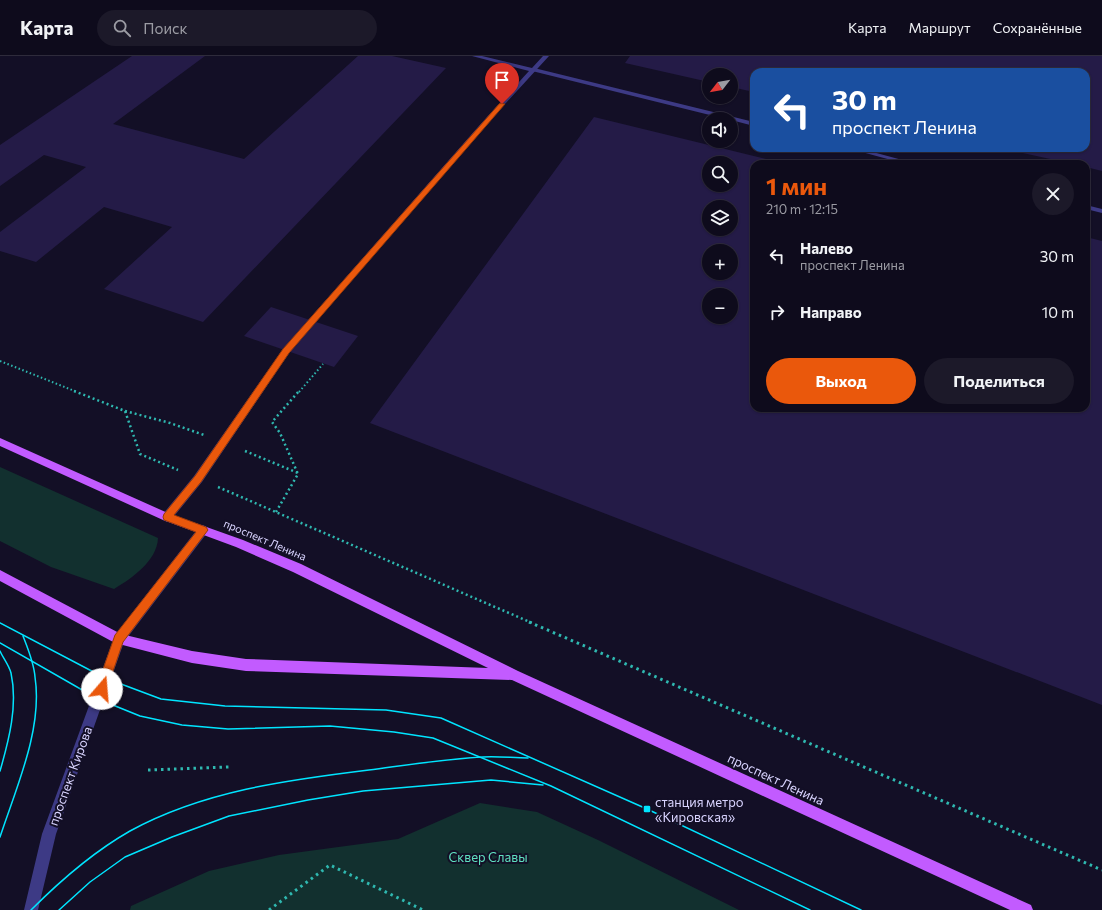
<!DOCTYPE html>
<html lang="ru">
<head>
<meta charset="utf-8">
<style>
  :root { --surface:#0e0b1c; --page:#1c1929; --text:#f1f3f6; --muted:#9b9ba3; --line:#2e2b3b; --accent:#ea580c }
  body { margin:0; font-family:Commissioner,sans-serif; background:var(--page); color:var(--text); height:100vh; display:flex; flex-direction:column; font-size:15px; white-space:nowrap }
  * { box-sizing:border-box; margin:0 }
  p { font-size:13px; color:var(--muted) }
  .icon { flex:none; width:22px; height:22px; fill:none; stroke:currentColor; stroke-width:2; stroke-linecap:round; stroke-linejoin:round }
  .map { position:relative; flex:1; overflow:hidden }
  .details { position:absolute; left:750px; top:104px; width:340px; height:252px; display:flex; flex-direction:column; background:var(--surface); border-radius:12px; box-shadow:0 1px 3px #0004,0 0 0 1px var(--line) }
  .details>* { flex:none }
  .banner { position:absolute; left:750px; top:12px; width:340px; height:84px; border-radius:12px; box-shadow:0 1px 3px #0004,0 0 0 1px var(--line); background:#1a4fa0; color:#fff; overflow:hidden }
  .needle { width:26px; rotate:239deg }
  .tools { position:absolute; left:702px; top:12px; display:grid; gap:8px }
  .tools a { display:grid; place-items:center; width:36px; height:36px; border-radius:50%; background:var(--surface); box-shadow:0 1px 3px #0004,0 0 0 1px var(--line); font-size:20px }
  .pin { position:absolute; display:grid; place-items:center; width:34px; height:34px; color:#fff; margin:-41px -17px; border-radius:50% 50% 50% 0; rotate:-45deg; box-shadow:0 0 4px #0007 }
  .pin .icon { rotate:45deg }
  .me { position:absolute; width:44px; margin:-22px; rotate:18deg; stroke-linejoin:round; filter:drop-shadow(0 0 3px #0008) }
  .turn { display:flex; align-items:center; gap:14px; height:84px; padding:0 16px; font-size:18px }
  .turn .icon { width:52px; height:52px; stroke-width:2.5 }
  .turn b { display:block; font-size:28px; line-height:34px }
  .round { display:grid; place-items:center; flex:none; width:42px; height:42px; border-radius:21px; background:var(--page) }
  .headline { display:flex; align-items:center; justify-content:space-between; height:68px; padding:0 16px }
  h1 { font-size:24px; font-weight:700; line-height:30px; color:var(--accent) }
  .button { display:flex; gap:8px; margin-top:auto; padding:8px 16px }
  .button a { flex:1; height:46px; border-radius:24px; background:var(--accent); color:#fff; font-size:16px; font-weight:700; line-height:46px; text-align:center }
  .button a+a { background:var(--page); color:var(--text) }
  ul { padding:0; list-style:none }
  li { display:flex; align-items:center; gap:12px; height:56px; padding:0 16px }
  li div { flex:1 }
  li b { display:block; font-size:15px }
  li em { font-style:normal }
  header { display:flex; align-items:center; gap:24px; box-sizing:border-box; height:56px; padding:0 20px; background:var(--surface); border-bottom:1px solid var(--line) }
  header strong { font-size:19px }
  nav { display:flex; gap:22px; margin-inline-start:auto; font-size:14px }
  .search { width:280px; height:36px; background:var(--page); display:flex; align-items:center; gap:10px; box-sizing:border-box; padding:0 14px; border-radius:22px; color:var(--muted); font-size:15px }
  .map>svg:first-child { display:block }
</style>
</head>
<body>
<header>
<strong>Карта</strong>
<div class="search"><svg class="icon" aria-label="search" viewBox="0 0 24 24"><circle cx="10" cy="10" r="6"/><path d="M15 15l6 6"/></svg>Поиск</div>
<nav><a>Карта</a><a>Маршрут</a><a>Сохранённые</a></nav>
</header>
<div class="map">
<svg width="1102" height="854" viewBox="0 0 1102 854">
  <rect width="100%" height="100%" fill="#130f26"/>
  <g fill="#12302f">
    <path d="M0,411L158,482C157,505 132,522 114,533L51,511L0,485Z"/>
    <path d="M480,747L537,756L598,784L739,854H130L131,850L209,815L279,799L398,783Z"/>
  </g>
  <g fill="#241b47" fill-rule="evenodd">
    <path d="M132,0H205L113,68L244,103L358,0H392L446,12L203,266L104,233L172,171L104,151L36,206L0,195V176L86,111L44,99L0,130V89Z"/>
    <path d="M630,0H1102V115L1086,111V108H1073L1005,93L1086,92V16H754V36L731,31V19H709V26L625,7Z"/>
    <path d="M594,61L783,107L754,108V352H1086V181L1102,185V649L370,367ZM709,107H731V129H709ZM709,151H731V173H709ZM709,195H731V217H709ZM709,239H731V261H709Z"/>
    <path d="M271,251L358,280L334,311L244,280Z"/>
  </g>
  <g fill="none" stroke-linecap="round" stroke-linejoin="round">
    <g stroke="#2fb8b0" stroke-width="2" stroke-dasharray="1.5 2.5" stroke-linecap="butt">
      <path d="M0,305L77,336"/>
      <path d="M299,336L323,308"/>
    </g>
    <g stroke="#2fb8b0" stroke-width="2.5" stroke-dasharray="2 3" stroke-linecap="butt">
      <path d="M74,335L125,355L140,398L178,414"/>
      <path d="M125,355L170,367L204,379"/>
      <path d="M245,395L298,417"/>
      <path d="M218,431L532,567"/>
      <path d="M276,456L298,418L280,377L272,366L299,335"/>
    </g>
    <g stroke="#2fb8b0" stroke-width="3" stroke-dasharray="2.5 4" stroke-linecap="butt">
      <path d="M529,566L1102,814"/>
      <path d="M148,714L229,711"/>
      <path d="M269,854L330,809L423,854"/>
    </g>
    <g fill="#3d3a85" fill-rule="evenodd">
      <path d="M534,12L754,66V70L731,64V63H726L532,15V13Z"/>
      <path d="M847,92H858L917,108H906Z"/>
      <path d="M1086,149L1102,153V157L1086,153Z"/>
      <path d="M286,292L289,293L290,295L289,297L202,426L171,464L167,466L163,464L162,461L163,458L194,420L283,293Z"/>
    </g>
    <path fill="#3d3a85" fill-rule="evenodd" d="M472,0H482L532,12L543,0H549L482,73L289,297H283L282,295L283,293L478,71L529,15Z"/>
    <path fill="#3d3a85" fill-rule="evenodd" d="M203,469L207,471L208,474L207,477L124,586L56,778L38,854H24L42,778L115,579L199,471Z"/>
    <path fill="#c25bff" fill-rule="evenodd" d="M0,382L170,458L243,484L301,508L518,615L1031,849L1033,854H1010L512,624L246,615L192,607L115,587L0,525V514L121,578L192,595L246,603L488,612L293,516L236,491L163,464L0,390Z"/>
    <g stroke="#00e5ff" stroke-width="1.5">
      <path d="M0,567L105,622L161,643L225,650L386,654L441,662L647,753L861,854"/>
      <path d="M0,587L98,643L140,660L182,669L228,673L330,670L394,676L433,682L551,730L810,854"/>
      <path d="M0,595C3,602 9,609 11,617C18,649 9,684 0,715"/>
      <path d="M0,781C16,732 43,673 35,621C34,607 28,593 23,580"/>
      <path d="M31,854C61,824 93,796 130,775C203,735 287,724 369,714C407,709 444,703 483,701C498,700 513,702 528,702"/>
      <path d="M59,854L90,826L125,801L172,781L229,760L308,744L363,735L491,724L543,729"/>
    </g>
  </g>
  <path fill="#ea580c" stroke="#983908" d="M500,47L505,48L289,297L201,426L174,459L206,471L208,474L123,586L106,636L102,638L98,636L96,633L115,579L196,476L164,464L163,461L164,458L195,420L283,293Z"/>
  <rect fill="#00e5ff" stroke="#130f26" stroke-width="1.5" x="643" y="749" width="8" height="8" rx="2"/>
  <g text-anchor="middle" stroke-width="4" stroke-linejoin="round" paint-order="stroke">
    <g font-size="11" fill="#d9d4ff" stroke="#130f26">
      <text transform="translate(265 484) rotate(23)" y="4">проспект Ленина</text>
    </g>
    <g font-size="13" fill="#d9d4ff" stroke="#130f26">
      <text transform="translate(70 720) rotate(-70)" y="5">проспект Кирова</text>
      <text transform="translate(776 723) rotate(25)" y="5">проспект Ленина</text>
    </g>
    <g font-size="13" fill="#d9d4ff" stroke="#130f26" text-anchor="start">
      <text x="655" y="751">станция метро<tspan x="655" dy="15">«Кировская»</tspan></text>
    </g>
    <g font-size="13" fill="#5fe0c0" stroke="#130f26">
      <text x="488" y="806">Сквер Славы</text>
    </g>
  </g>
</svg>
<div class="tools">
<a><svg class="needle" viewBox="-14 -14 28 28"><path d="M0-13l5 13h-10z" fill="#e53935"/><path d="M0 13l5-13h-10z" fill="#9b9ba3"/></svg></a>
<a><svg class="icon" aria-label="sound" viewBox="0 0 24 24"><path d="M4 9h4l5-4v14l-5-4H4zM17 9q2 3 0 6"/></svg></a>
<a><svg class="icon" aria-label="search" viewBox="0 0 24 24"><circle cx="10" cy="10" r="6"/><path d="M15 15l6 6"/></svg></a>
<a><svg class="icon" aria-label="layers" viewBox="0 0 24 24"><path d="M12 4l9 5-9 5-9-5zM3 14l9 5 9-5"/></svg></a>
<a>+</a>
<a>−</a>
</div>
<div class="pin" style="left:502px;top:48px;background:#d93025"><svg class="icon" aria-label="arrive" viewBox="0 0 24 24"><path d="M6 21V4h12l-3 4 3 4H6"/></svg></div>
<svg class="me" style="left:102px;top:633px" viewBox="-20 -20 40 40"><circle r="19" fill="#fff"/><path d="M0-13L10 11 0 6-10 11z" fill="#ea580c"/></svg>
<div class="banner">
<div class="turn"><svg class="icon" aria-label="left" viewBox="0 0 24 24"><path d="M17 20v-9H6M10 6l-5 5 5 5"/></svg><div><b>30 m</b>проспект Ленина</div></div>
</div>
<section class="details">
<div class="headline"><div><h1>1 мин</h1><p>210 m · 12:15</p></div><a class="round"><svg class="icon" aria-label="close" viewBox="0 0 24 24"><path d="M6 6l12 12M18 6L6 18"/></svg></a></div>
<ul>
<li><svg class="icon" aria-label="left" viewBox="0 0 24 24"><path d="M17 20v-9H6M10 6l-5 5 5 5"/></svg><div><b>Налево</b><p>проспект Ленина</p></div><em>30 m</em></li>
<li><svg class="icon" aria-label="right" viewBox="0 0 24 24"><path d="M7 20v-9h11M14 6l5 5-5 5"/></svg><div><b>Направо</b></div><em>10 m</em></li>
</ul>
<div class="button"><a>Выход</a><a>Поделиться</a></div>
</section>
</div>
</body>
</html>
